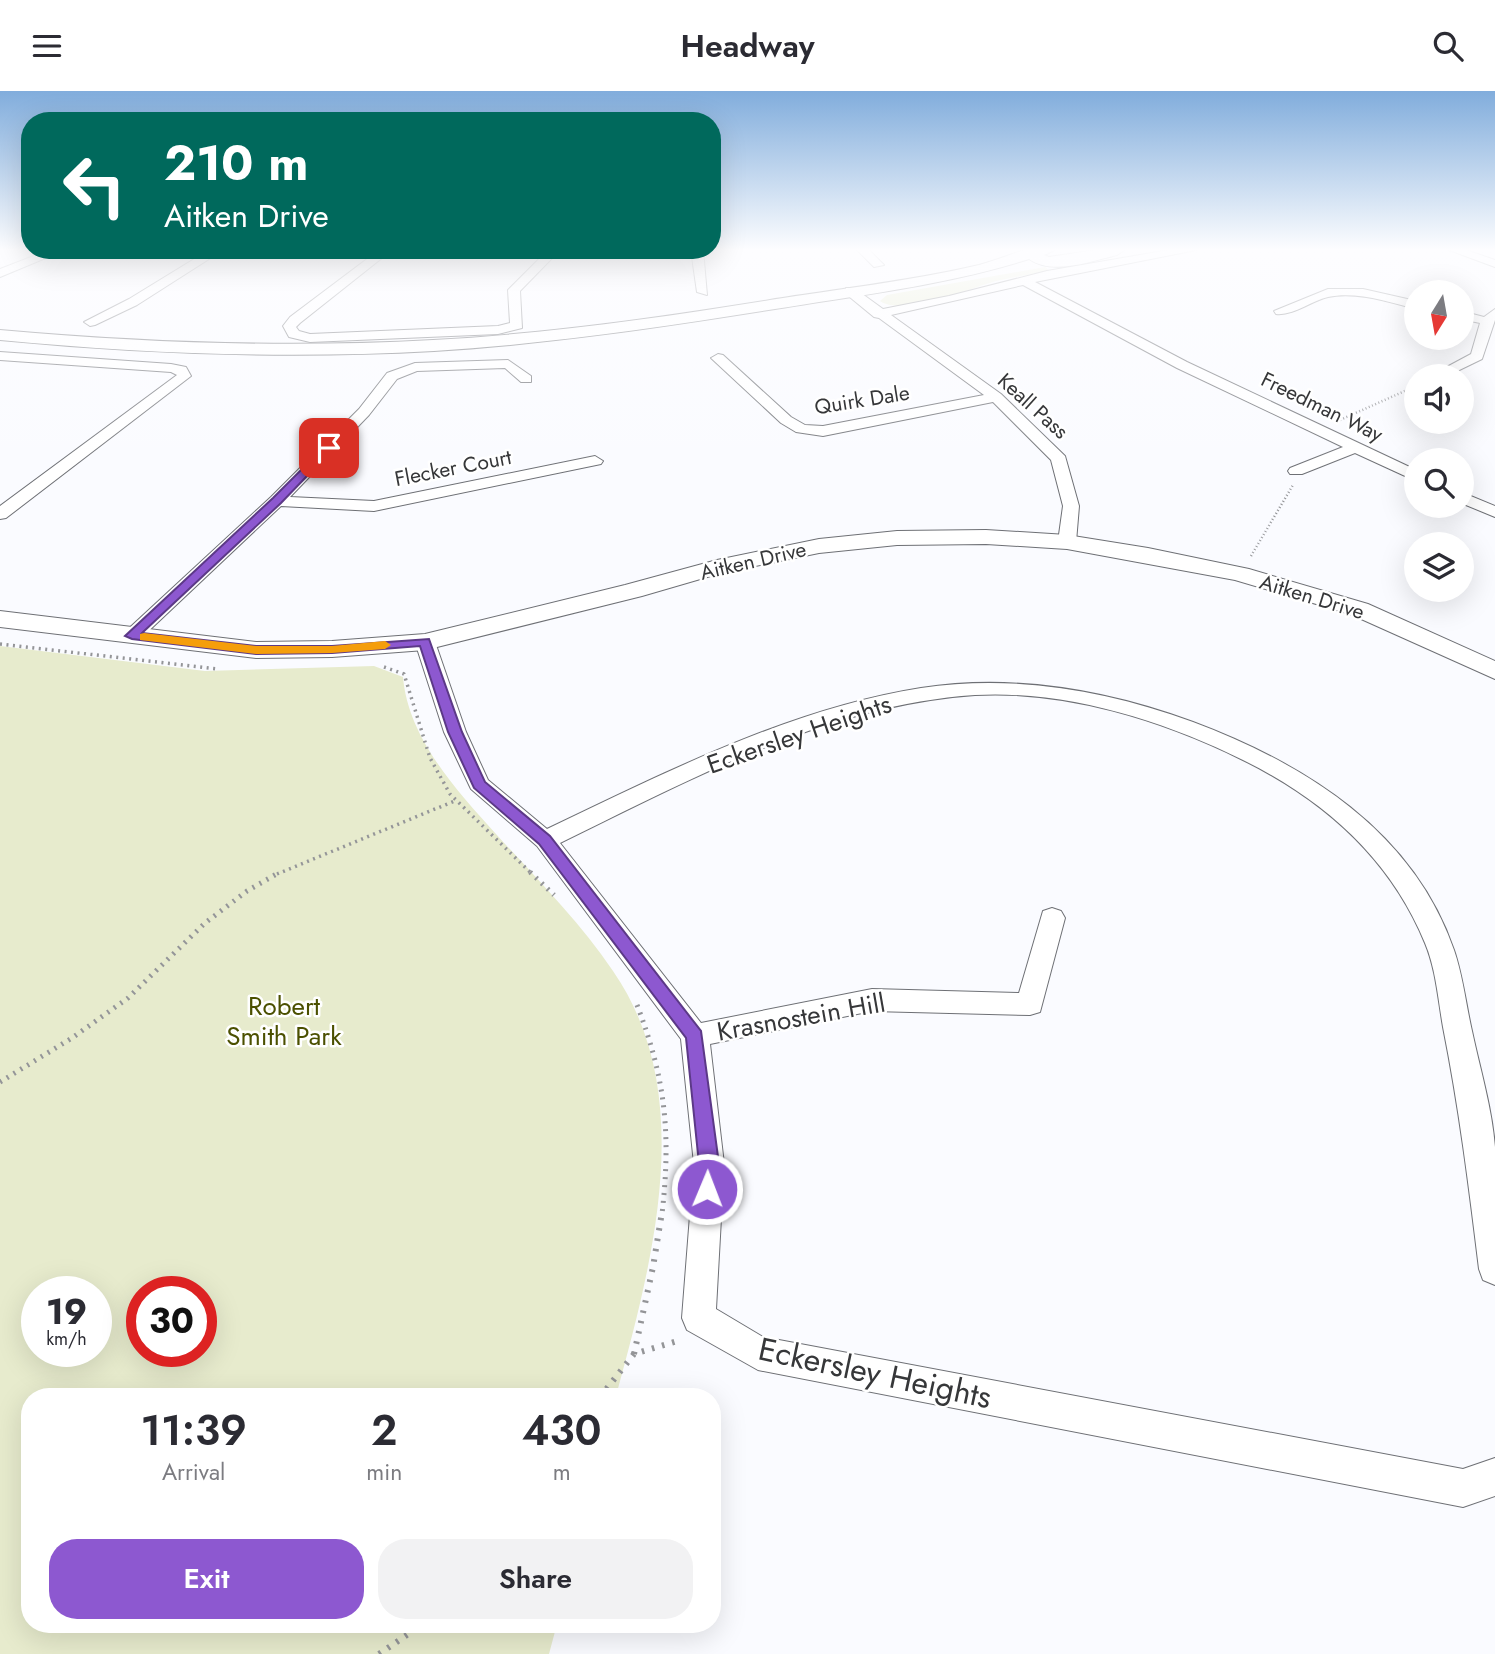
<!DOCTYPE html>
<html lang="en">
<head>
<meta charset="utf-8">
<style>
  :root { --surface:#fff; --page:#f2f2f3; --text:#2b2b33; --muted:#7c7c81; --accent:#8d58d0 }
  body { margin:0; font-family:Jost,sans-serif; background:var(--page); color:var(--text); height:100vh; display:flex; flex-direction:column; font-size:26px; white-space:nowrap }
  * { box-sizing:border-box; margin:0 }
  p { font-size:23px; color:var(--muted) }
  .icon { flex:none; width:38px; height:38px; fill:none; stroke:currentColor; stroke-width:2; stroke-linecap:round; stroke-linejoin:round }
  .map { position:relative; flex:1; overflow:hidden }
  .panel { position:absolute; left:21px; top:1297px; width:700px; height:245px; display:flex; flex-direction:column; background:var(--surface); border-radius:28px; box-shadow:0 7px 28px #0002 }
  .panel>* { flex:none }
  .guide { position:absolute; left:21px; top:21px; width:700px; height:147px; border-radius:28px; box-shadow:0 7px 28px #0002; background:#00695c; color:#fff; overflow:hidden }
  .needle { width:46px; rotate:191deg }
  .buttons { position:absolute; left:1404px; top:189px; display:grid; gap:14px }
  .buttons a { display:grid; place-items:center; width:70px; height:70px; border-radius:50%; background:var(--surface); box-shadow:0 7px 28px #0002; font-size:35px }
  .speed { position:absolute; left:21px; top:1185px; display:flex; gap:14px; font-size:35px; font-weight:700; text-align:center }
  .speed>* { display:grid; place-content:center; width:91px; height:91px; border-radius:50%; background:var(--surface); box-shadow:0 7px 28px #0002; line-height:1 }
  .speed small { font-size:18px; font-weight:400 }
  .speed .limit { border:10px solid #d22; background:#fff; color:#111 }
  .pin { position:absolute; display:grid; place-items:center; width:60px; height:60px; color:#fff; margin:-30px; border-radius:14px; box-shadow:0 4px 10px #0006 }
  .me { position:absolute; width:77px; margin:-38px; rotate:1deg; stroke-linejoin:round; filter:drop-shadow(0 0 5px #0008) }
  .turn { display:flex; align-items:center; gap:24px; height:147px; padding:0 28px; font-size:32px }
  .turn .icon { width:91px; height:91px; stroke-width:2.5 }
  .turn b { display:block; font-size:49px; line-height:60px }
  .eta { display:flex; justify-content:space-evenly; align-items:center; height:119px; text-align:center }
  .eta b { font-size:42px; font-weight:600; line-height:49px }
  .cta { display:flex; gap:14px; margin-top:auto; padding:14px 28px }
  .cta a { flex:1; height:80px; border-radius:28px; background:var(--accent); color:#fff; font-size:28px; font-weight:600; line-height:80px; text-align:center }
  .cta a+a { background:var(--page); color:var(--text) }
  header { display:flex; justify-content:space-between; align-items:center; height:91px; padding:0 28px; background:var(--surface); font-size:32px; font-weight:600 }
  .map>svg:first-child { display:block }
</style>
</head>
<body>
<header><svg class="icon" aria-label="menu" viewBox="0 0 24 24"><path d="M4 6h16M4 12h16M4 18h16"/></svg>Headway<svg class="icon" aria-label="search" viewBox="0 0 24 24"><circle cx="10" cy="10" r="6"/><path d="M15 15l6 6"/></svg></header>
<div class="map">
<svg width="1495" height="1563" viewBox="0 0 1495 1563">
  <rect width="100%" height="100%" fill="#fafbff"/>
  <g fill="#e7ebcd" fill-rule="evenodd">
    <path d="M1045,176L1050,180C1032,183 1014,186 996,190C970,197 904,226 880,210L887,204Z"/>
    <path d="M0,555L205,580L374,575L403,586C408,647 457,700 496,743C536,787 579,830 613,880C699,1004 652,1172 616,1305L30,1306V1533H557L549,1563H0ZM37,1200H96V1260H37ZM142,1200H201V1260H142Z"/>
  </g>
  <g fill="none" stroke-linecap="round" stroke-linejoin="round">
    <defs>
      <g id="street">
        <path d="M49,159H65L0,186V178Z"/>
        <path d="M209,159H223L137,214L95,234L90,235L84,231L129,208Z"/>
        <path d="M379,159H392L300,232L296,236L299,240L310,243L498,235L510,232L508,199L548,159H560L520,200L522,237L498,243L310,251L289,246L283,235L290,226Z"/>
        <path d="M691,159H703L707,204L697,201Z"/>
        <path d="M857,159H869L884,174L874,176Z"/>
        <path d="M1169,159H1196L1035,191L1187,271L1416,379V390L1355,362L1302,383H1290L1288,380L1290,377L1343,356L1177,277L1023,194L891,224L1001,303L1065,365L1079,415L1076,451L1067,456L1058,451L1063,415L1051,369L993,311L823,345L796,341L781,332L711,267L718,263L723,264L791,326L805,334L823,335L984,304L879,227L874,226L846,203V197H854L883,218L949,205L1047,180Z"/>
        <path d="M1449,159H1466L1495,169V176Z"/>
        <path d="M1328,198H1363L1416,210V218C1389,211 1356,200 1328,206C1311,210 1293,225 1276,223L1274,220Z"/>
        <path d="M1495,218V229L1482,268L1447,285H1430L1471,263L1480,232L1461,228V220L1484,226Z"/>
        <path d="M0,261L171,273L186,276L191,285L6,427L0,428V415L177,284L171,281L0,269Z"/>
        <path d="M508,269L531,285V291H521L505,277L417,280L397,288L369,324L290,406L374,410L595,365L603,370L601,373L374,420L281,415L139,549H125L122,545L125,541L271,406L359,318L387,282L415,272Z"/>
        <path d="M1461,401L1495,415V426L1461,412Z"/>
        <path d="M425,545L435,551L466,641L488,689L547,738C667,681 789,618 921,597C1013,583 1106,599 1193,631C1305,673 1413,740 1454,859C1463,885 1466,914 1472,940C1480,978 1492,1017 1495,1056C1495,1101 1495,1148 1495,1194L1483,1189L1479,1178C1469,1096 1459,1016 1443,936C1438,908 1436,878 1425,852C1390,767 1324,709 1243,669C1162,629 1066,599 975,604C827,614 691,688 560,752L701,932L872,898L1019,902L1043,820L1052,817L1061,820L1065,827L1040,921L1030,924L872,920L710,953L724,1073L716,1218L763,1246L1463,1378L1495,1367V1405L1463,1416L758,1279L687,1239L682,1227L694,1073L681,948L537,755L471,698L444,641L415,551Z"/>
      </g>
      <g id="secondary">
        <path d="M1024,159H1055L1044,164L1049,166L1096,159H1124L1117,164C1091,170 1053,185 1029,168C947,194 860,204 775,218C662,236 548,253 434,260C288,268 145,263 0,249V239C145,252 288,257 433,249C546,243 658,227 770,209C839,198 910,190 979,174C994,170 1009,164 1024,159Z"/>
        <path d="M986,439L1067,444L1148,457L1249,478L1368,513L1495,570V588L1350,523L1235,489L1067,458L986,453L897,454L819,462L721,482L642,505L425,559L332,566L256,567L0,536V520L256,551L332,550L425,543L625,494L717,469L819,448L897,440Z"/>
      </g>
    </defs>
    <use href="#street" stroke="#6e7075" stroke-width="2"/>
    <use href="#secondary" stroke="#6e7075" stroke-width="2"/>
    <g stroke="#949598" stroke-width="2.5" stroke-dasharray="1 2.5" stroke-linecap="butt">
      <path d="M1340,329L1416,295"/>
      <path d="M1251,465L1293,394"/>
    </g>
    <g stroke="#949598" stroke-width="3.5" stroke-dasharray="2 4.5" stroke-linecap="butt">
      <path d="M0,553L218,578"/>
      <path d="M384,576L404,583L430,667L450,703L532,783"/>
      <path d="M277,783L457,709"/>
    </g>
    <g stroke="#949598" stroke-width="5" stroke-dasharray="2 6" stroke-linecap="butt">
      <path d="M530,781L554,804"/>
      <path d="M637,914C666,989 671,1044 662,1123"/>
      <path d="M0,991L72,947L128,907L205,832L247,800L280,781"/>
    </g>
    <g stroke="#949598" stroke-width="6" stroke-dasharray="2.5 8" stroke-linecap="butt">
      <path d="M634,1263L653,1176L662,1121"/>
      <path d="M600,1306L634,1263L681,1249"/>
      <path d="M379,1563L423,1533"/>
    </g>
    <use href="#street" fill="#fff" fill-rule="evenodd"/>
    <use href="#secondary" fill="#fff" fill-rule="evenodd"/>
  </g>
  <linearGradient id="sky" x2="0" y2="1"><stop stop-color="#81addc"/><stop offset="0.42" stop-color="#fdfdff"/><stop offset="1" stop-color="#fdfdff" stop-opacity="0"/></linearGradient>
  <rect width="1495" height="378" fill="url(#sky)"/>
  <path fill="#8d58d0" stroke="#5c3987" stroke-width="2" d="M325,355L334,357L281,412L142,542L256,555H332L429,548L462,641L485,691L550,745L701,940L719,1073L717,1098L714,1105L707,1108L700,1105L697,1098L699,1073L686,947L539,753L474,697L448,641L420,555L332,562L256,563L132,548L125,545L273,407Z"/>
  <path fill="#f59e0b" d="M144,542L256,555H332L385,550L391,554L385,558L332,562L256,563L140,549V543Z"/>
  <g text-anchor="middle" stroke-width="5" stroke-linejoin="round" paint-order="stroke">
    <g font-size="21" fill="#363739" stroke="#fff">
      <text transform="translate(862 309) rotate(-9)" y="7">Quirk Dale</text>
      <text transform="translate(1033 315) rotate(42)" y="7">Keall Pass</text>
      <text transform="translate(1322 316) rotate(26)" y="7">Freedman Way</text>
      <text transform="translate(453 377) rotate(-11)" y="7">Flecker Court</text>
      <text transform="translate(753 470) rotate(-13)" y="7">Aitken Drive</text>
      <text transform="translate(1312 506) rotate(17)" y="7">Aitken Drive</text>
    </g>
    <g font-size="26" fill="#363739" stroke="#fff">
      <text transform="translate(799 643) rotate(-19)" y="9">Eckersley Heights</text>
      <text transform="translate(801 926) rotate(-10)" y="9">Krasnostein Hill</text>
    </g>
    <g font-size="26" fill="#4b5000" stroke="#fff">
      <text x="284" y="924">Robert<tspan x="284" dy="30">Smith Park</tspan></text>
    </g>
    <g font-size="32" fill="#363739" stroke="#fff">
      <text transform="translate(875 1282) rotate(12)" y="11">Eckersley Heights</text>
    </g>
  </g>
</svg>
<div class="buttons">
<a><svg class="needle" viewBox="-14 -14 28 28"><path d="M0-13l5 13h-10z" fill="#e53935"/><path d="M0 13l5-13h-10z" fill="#7c7c81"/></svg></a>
<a><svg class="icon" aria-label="sound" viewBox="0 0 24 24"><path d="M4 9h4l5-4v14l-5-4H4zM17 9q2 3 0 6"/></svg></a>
<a><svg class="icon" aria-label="search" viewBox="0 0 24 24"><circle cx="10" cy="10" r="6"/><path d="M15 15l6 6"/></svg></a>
<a><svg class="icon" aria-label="layers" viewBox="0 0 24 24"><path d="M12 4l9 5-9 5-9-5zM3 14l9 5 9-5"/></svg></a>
</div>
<div class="speed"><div>19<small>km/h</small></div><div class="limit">30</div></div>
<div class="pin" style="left:329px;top:357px;background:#d93025"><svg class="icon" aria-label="arrive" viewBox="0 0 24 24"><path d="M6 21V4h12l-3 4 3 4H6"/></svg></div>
<svg class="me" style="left:707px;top:1098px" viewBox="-20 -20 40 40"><circle r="17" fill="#8d58d0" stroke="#fff" stroke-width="3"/><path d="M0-11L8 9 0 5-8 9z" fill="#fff"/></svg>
<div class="guide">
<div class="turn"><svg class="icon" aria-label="left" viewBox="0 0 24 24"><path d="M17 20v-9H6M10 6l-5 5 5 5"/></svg><div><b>210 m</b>Aitken Drive</div></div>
</div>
<section class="panel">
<div class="eta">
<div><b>11:39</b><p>Arrival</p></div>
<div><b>2</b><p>min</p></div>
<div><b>430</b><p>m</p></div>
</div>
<div class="cta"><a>Exit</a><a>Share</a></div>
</section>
</div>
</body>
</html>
